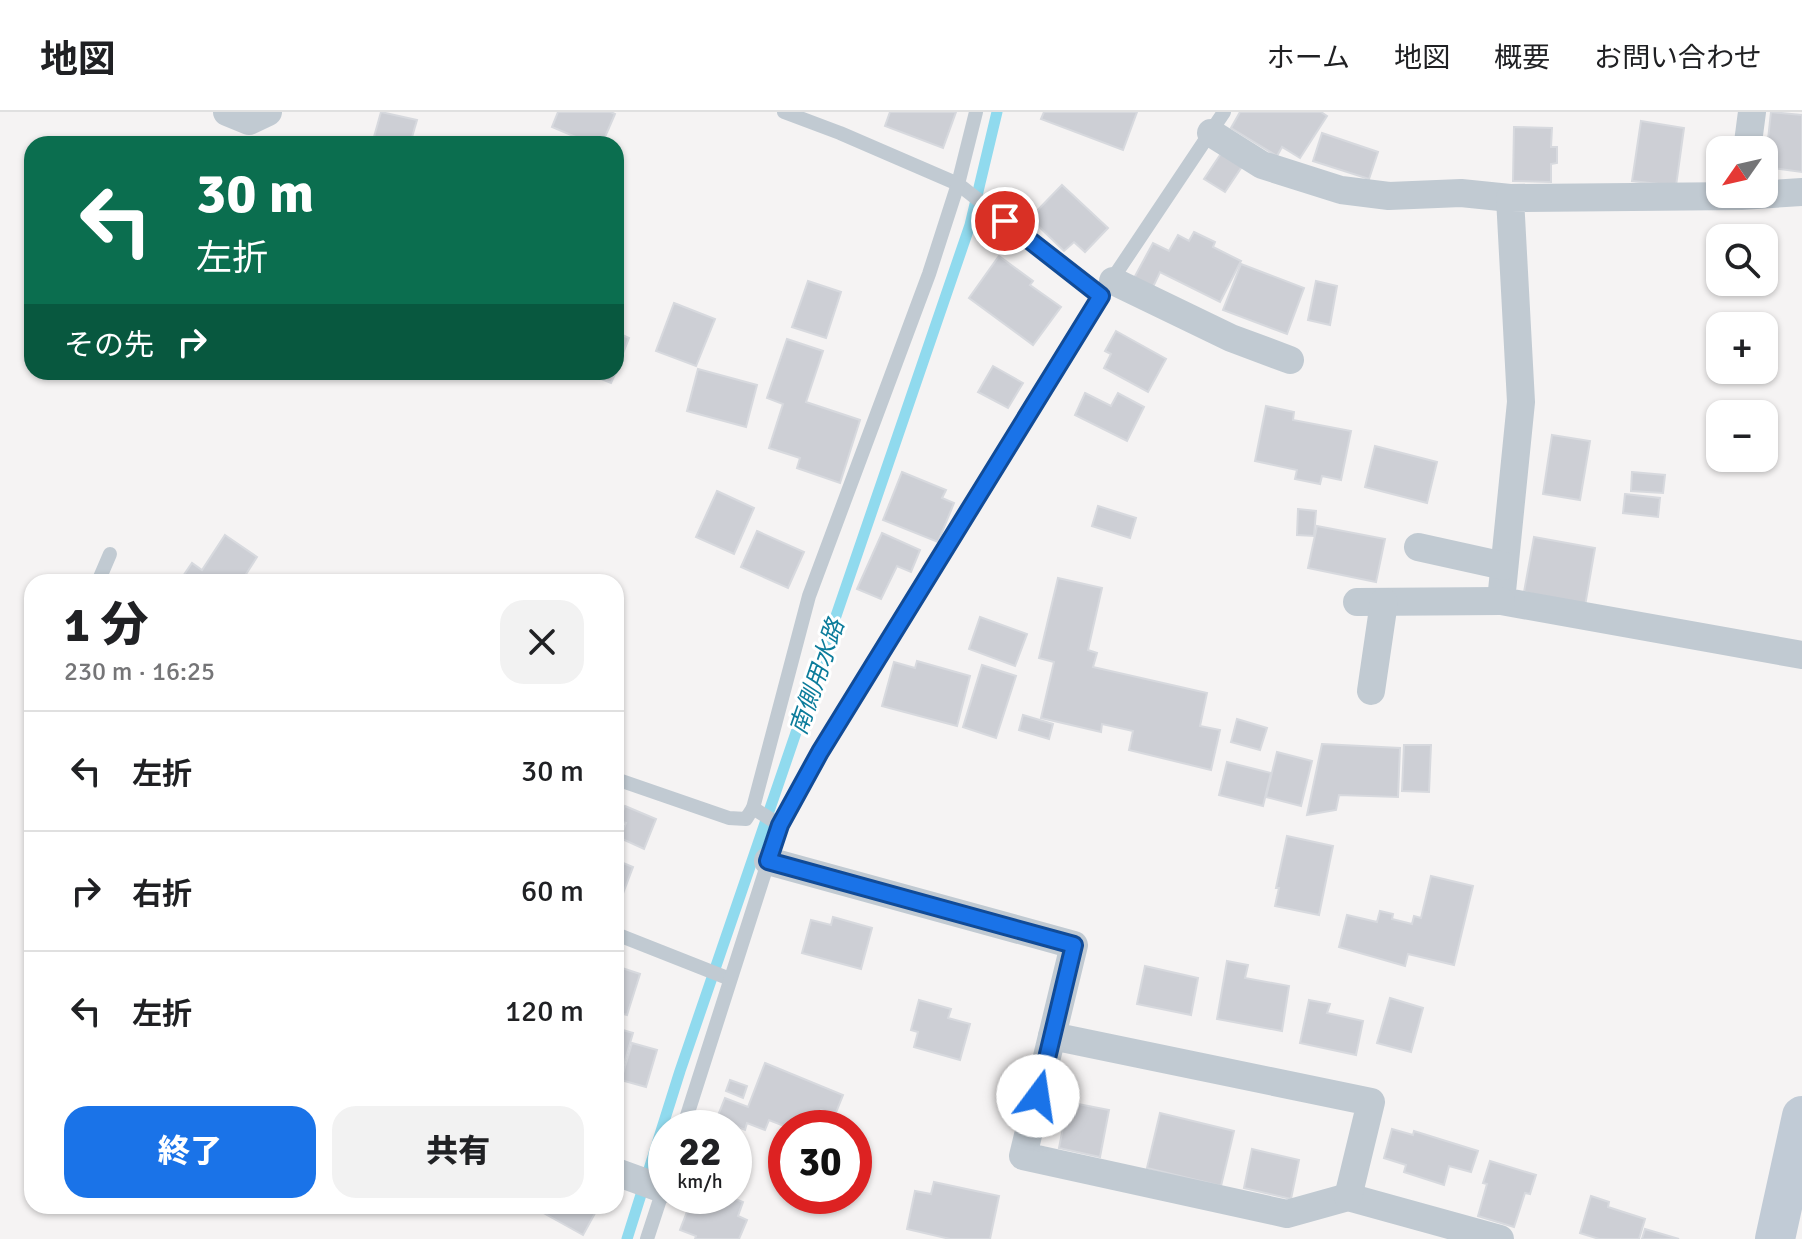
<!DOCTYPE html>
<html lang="ja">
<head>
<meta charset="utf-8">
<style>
  :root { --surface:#fff; --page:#f2f2f2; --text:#202124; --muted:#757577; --line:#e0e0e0; --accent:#1a73e8 }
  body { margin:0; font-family:Signika,"Noto Sans JP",sans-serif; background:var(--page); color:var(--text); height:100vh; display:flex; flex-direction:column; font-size:30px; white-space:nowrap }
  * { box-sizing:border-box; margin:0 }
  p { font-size:26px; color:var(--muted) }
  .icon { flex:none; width:44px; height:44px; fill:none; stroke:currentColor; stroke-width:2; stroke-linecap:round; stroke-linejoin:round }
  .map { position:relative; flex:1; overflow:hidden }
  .side { position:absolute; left:24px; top:462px; width:600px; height:640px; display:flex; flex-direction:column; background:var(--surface); border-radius:24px; box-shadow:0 2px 6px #0004 }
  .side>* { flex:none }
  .guide { position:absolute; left:24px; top:24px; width:600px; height:244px; border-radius:24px; box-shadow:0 2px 6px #0004; background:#0b6e4f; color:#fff; overflow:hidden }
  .needle { width:52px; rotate:236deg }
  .buttons { position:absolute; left:1706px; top:24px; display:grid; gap:16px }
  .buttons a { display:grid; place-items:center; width:72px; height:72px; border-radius:16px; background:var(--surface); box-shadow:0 2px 6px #0004; font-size:40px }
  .speed { position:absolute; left:648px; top:998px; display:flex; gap:16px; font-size:40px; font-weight:700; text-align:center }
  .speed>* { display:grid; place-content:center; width:104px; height:104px; border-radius:50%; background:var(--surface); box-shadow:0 2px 6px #0004; line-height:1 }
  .speed small { font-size:20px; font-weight:400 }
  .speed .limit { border:12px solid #d22; background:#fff; color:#111 }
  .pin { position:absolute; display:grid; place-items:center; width:68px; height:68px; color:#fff; margin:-34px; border:4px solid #fff; border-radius:50%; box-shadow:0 2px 8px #0007 }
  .me { position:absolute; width:88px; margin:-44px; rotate:14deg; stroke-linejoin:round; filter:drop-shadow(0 0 6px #0008) }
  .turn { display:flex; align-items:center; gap:28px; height:168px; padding:0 40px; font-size:36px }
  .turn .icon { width:104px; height:104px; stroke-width:2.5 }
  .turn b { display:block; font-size:56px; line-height:68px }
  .then { display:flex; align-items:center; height:76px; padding:0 40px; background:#0003; gap:16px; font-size:30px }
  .round { display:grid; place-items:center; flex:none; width:84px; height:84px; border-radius:24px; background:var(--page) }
  .headline { display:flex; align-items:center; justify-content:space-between; height:136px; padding:0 40px }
  h1 { font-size:48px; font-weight:800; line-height:60px }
  .cta { display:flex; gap:16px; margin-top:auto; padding:16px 40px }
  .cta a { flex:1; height:92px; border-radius:24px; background:var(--accent); color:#fff; font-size:32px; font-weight:800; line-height:92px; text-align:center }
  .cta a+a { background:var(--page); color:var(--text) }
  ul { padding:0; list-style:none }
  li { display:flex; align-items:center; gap:24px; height:120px; padding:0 40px; border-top:2px solid var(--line) }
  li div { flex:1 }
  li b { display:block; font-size:30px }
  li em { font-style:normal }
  header { display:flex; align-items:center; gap:48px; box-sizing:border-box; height:112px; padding:0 40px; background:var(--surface); border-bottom:2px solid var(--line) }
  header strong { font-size:38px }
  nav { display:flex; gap:44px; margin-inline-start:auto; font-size:28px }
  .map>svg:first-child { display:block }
</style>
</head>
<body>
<header>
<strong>地図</strong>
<nav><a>ホーム</a><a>地図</a><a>概要</a><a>お問い合わせ</a></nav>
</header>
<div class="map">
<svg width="1802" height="1127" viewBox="0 0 1802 1127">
  <rect width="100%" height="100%" fill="#f5f3f3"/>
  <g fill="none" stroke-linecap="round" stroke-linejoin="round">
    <path stroke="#90daee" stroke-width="11" d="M627,1127L680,959L970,113L997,0"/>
  </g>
  <g fill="#cdcfd5" stroke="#d7d9de" stroke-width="2">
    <path d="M381,0L417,8L410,32H372Z"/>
    <path d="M558,0H611L615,2L602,32H592L552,15Z"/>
    <path d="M890,0H956L943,36L885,14Z"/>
    <path d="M1044,0H1137L1123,38L1041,7Z"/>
    <path d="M1240,0H1321L1327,4L1300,46L1282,35L1277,44L1231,16Z"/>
    <path d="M1771,0L1802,3V60L1765,55Z"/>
    <path d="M1641,9L1684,16L1676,74L1632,69Z"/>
    <path d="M1514,15L1552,16L1551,35H1557V51L1551,52V70L1513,69Z"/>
    <path d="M1322,21L1378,40L1369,67L1313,49Z"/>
    <path d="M1222,40L1243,53L1225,80L1204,67Z"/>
    <path d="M1062,73L1108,116L1085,140L1074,130L1064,139L1030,106Z"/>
    <path d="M1194,120L1215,130L1213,135L1241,149L1220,190L1160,160L1153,175L1134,166L1153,131L1169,139L1178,123L1189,129Z"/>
    <path d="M999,144L1033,169L1030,173L1061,195L1033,233L969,186Z"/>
    <path d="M1241,152L1304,176L1287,222L1223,198Z"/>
    <path d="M808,169L841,180L826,226L792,215Z"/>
    <path d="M1316,169L1337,174L1330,213L1308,208Z"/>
    <path d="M674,191L715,207L696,254L656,239Z"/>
    <path d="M1116,219L1166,247L1148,280L1104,256L1111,242L1105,239Z"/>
    <path d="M616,220L629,226L616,259Z"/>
    <path d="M787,227L823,239L806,290L860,308L840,371L797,356L800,346L769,336L783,292L767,286Z"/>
    <path d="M993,254L1023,271L1008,296L978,280Z"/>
    <path d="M698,257L757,273L746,315L687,299Z"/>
    <path d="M584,260H616L611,271Z"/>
    <path d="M1085,281L1111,294L1118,281L1144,295L1127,329L1075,303Z"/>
    <path d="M1266,294L1294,300L1293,308L1351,319L1341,368L1322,364L1320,372L1295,367L1297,358L1255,349Z"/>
    <path d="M1552,323L1590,329L1580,388L1543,382Z"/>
    <path d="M1375,334L1437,350L1427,391L1365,375Z"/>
    <path d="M902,360L946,378L942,386L954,391L938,430L883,408Z"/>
    <path d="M1632,360L1665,363L1663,381L1631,379Z"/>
    <path d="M717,379L754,396L734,442L696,425Z"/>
    <path d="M1625,382L1660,386L1658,405L1623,401Z"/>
    <path d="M1098,394L1136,406L1130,426L1092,414Z"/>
    <path d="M1298,397L1316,399L1314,424L1297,423Z"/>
    <path d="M1317,414L1385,427L1376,470L1308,456Z"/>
    <path d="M757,419L804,440L788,476L741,455Z"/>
    <path d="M882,421L920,438L911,460L897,454L881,487L857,477Z"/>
    <path d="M225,423L257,445L241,470H179L192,451L202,458Z"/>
    <path d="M1534,425L1595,436L1585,494L1524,480Z"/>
    <path d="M1058,466L1102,476L1088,538L1097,541L1093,555L1207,581L1200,614L1220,618L1211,658L1129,638L1133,619L1102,612L1101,620L1041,606L1054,550L1039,546Z"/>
    <path d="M980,505L1027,522L1015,554L969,537Z"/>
    <path d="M917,549L970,564L957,614L882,594L894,550L915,556Z"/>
    <path d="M982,553L1016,564L996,626L963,615Z"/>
    <path d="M1023,603L1053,612L1049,627L1019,618Z"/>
    <path d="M1237,607L1267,616L1260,638L1231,630Z"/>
    <path d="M1322,632L1400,636L1398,685L1339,683L1336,698L1307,703Z"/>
    <path d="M1404,633H1431L1429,680L1402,679Z"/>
    <path d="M1277,640L1312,649L1301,694L1266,685Z"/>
    <path d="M1227,650L1271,661L1263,694L1219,683Z"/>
    <path d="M625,694L656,707L644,737L620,726L626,711L619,709Z"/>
    <path d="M1287,724L1333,734L1319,803L1275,794L1279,776H1276Z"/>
    <path d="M616,748L633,755L616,800Z"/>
    <path d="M1431,764L1473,774L1454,853L1408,842L1405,854L1339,835L1347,803L1377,810L1380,799L1393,802L1392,807L1412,812L1414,804L1421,806Z"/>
    <path d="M833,805L872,816L861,857L802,841L811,808L831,813Z"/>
    <path d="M1227,849L1248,853L1245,866L1289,874L1282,919L1217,907Z"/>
    <path d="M616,854L640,862L627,903L616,900Z"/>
    <path d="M1145,854L1198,866L1191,903L1137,892Z"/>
    <path d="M1390,886L1423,896L1411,940L1377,931Z"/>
    <path d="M919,888L951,897L948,906L970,912L960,948L914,935L918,920L911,918Z"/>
    <path d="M1309,888L1330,892L1327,901L1363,909L1356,943L1300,931Z"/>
    <path d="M616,916L633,921L619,969L616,968Z"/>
    <path d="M632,931L657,938L646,975L621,968Z"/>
    <path d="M765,951L843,983L835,1003L821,998L814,1016H789L769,1008L765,1018L747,1011L745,1018L717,1006L725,986L748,995Z"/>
    <path d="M730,968L747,974L743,986L726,979Z"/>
    <path d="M1068,990L1109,998L1100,1045L1059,1036Z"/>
    <path d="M1160,1001L1234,1019L1221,1074L1147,1056Z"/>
    <path d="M1392,1017L1413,1023L1414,1019L1478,1039L1471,1060L1449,1054L1444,1073L1404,1060L1406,1053L1384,1046Z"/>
    <path d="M1252,1037L1299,1048L1291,1087L1244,1076Z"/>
    <path d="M1490,1049L1536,1063L1530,1082L1525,1081L1514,1115L1478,1104L1487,1072L1483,1071Z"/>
    <path d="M934,1070L999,1084L990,1127H950L907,1117L915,1079L931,1082Z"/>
    <path d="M693,1084H728L743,1090L738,1104L747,1108L739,1127H695L696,1124L680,1118Z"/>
    <path d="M1591,1084L1609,1090L1608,1095L1645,1107L1639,1127H1599L1580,1121Z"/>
    <path d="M531,1094H599L583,1123Z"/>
    <path d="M1645,1117L1679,1127H1642Z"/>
  </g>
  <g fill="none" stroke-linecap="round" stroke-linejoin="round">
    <g stroke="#c1cad2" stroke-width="14">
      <path d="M784,0L840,21L958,72L1101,184"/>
      <path d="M98,470L110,442"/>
      <path d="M616,667L729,706L746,707L753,696"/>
      <path d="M780,713L753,696L809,484L929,162L958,72L976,0"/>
      <path d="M616,822L730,867"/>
      <path d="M683,1016L780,713L820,640L1101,184L1224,0"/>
      <path d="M647,1127L665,1072"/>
    </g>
    <g stroke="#c1cad2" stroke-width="28">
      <path d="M227,0L249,9L268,0"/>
      <path d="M1211,21L1262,53L1341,78L1389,84L1461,81L1510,86"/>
      <path d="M1747,38L1752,0"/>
      <path d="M1802,80L1741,84L1510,86L1521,290L1501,489L1802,543"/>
      <path d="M1113,169L1231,226L1290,248"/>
      <path d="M1418,435L1504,454"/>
      <path d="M1357,490L1501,489"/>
      <path d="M1371,579L1384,490"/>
      <path d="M768,749L1074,833L1023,1044L1287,1102L1348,1085L1500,1127"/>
      <path d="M1052,924L1371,990L1348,1085"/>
      <path d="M616,1060L663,1077"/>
    </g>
    <path stroke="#c1cbd6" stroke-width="40" d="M1775,1127L1802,1004"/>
  </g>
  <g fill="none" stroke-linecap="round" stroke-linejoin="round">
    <defs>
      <path id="route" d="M1005,109L1101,184L820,640L780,713L768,749L1074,833L1038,984"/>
    </defs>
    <use href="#route" stroke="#114b97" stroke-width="20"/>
    <use href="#route" stroke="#1a73e8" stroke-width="14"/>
  </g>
  <g text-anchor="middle" stroke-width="6" stroke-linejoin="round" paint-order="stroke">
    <g font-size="24" font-style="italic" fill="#0c7c9b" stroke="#fff">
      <text transform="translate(817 565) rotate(-71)" y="8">南側用水路</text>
    </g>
  </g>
</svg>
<div class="buttons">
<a><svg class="needle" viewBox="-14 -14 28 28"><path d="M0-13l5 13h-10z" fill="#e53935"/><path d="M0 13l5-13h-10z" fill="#757577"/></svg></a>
<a><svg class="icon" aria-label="search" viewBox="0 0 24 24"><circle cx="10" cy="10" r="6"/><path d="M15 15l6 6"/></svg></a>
<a>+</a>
<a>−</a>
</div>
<div class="speed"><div>22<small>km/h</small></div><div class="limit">30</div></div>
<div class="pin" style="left:1005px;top:109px;background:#d93025"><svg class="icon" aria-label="arrive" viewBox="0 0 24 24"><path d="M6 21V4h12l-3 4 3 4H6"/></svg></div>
<svg class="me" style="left:1038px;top:984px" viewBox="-20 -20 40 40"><circle r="19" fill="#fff"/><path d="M0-13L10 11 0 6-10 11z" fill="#1a73e8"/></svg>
<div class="guide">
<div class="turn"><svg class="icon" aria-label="left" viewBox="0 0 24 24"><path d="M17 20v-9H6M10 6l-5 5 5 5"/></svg><div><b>30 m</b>左折</div></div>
<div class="then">その先<svg class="icon" aria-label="right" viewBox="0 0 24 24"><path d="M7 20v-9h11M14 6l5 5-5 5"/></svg></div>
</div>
<section class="side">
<div class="headline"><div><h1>1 分</h1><p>230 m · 16:25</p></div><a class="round"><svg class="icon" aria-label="close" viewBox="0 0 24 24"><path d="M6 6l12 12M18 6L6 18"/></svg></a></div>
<ul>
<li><svg class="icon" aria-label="left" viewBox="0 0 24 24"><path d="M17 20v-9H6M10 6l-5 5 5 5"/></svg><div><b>左折</b></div><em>30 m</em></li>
<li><svg class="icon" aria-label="right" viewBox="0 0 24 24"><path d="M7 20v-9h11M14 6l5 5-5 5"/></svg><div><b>右折</b></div><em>60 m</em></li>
<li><svg class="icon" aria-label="left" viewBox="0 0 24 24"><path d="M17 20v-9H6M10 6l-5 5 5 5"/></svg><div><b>左折</b></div><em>120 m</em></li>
</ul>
<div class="cta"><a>終了</a><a>共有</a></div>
</section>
</div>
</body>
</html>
